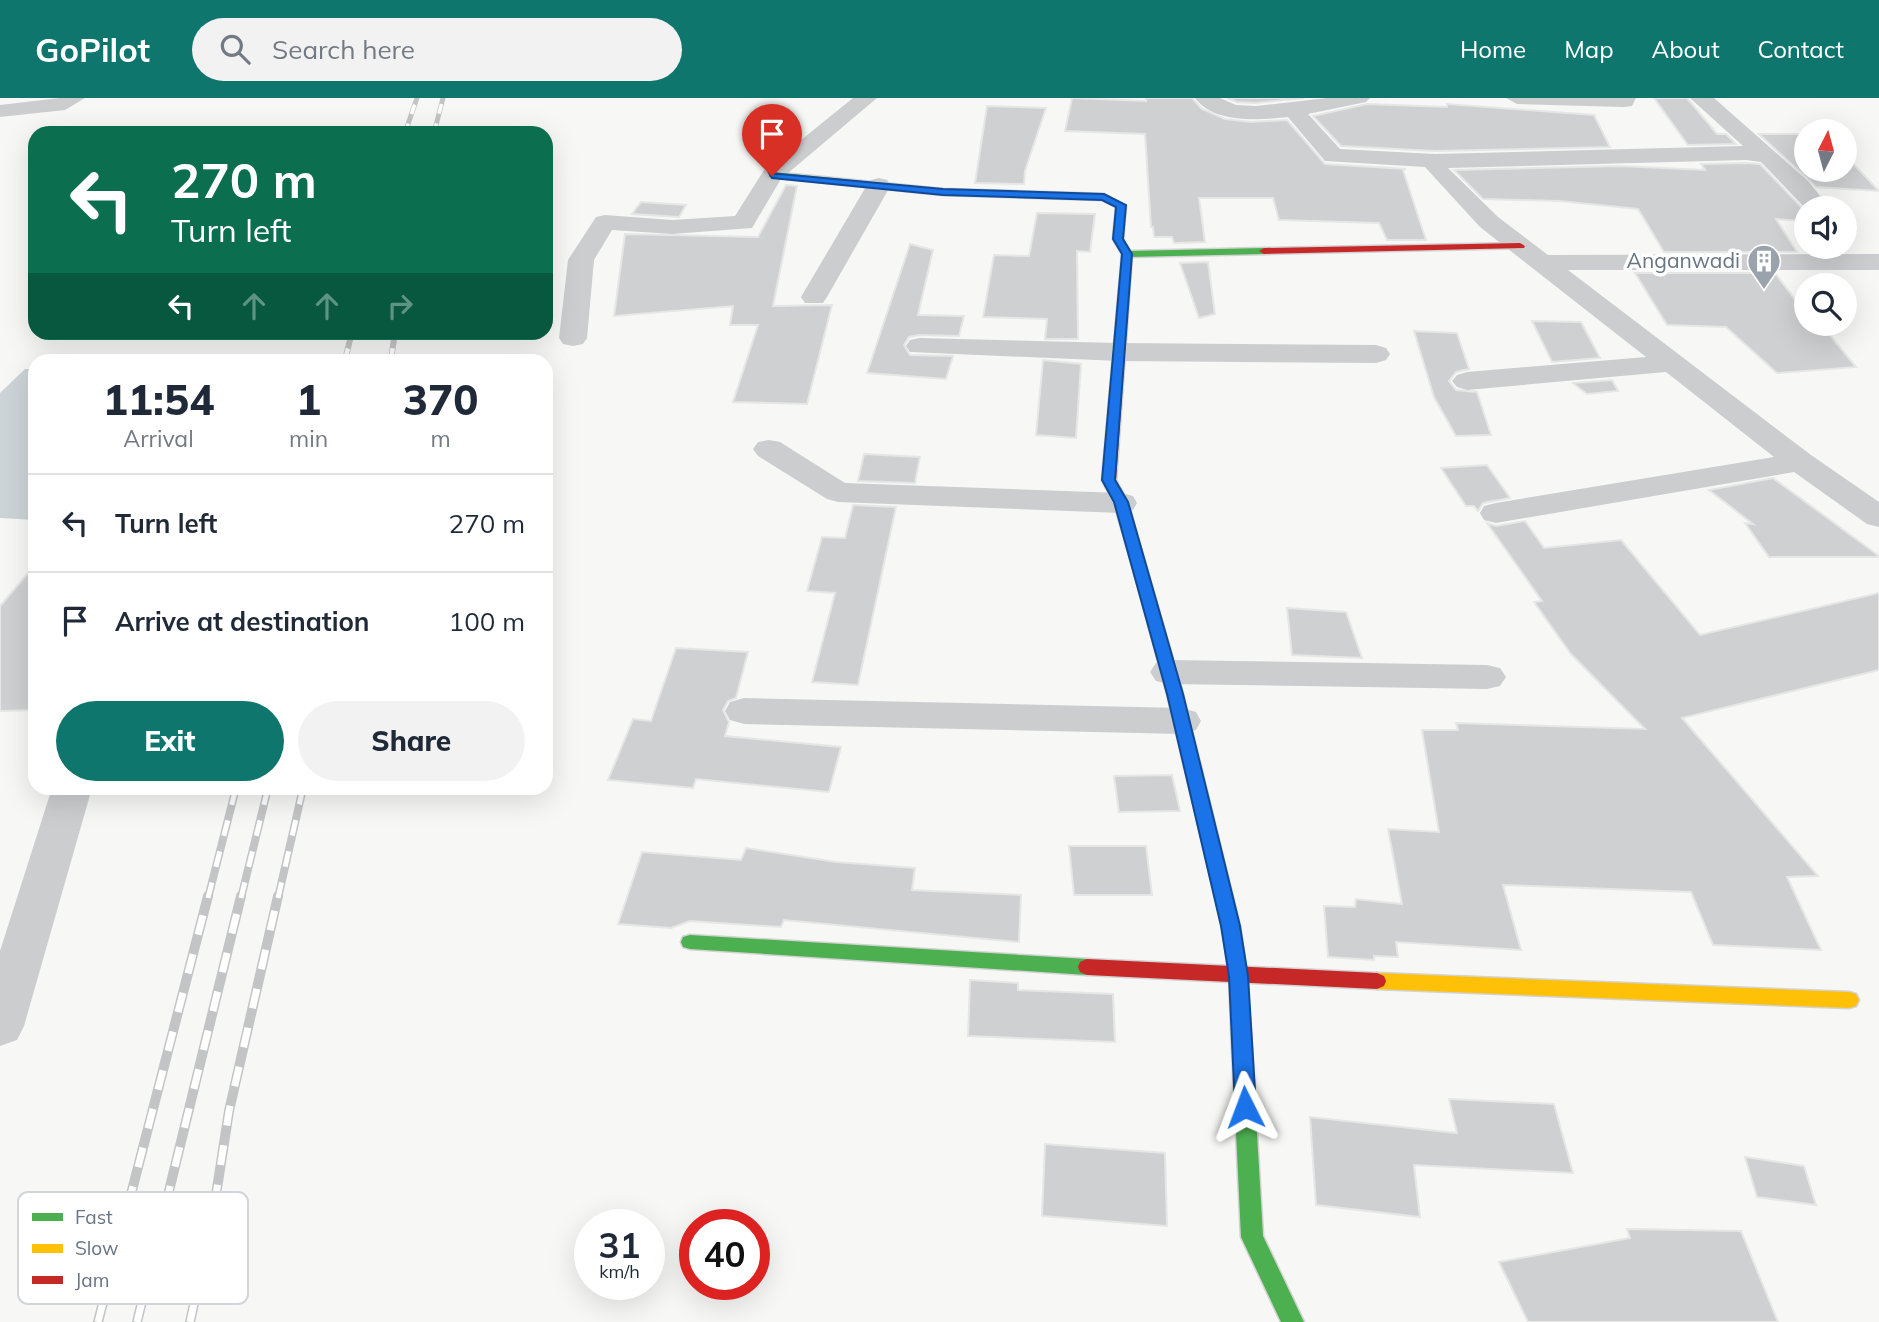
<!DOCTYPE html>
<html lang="en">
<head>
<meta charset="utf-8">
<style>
  :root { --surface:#fff; --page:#f2f2f3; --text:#1f2937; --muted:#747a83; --line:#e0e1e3; --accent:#0f766e }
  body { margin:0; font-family:Mulish,sans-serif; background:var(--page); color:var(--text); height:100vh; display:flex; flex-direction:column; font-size:26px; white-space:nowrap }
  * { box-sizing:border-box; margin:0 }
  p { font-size:23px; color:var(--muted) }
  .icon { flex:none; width:38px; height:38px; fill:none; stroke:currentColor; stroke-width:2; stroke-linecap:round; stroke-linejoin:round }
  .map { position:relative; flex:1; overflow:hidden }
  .drawer { position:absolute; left:28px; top:256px; width:525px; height:441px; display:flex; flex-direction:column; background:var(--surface); border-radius:21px; box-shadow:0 7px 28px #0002 }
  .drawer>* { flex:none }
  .top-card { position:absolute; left:28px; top:28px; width:525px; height:214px; border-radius:21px; box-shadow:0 7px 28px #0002; background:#0b6e4f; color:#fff; overflow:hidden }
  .needle { width:46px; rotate:6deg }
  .buttons { position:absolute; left:1794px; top:21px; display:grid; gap:14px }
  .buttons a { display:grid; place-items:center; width:63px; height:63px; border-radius:50%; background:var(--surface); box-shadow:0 7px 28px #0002; font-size:35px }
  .speed { position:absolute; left:574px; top:1111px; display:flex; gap:14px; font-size:35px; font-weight:700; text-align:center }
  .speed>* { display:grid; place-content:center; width:91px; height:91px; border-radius:50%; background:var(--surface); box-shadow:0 7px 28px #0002; line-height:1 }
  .speed small { font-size:18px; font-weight:400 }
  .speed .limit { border:10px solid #d22; background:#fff; color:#111 }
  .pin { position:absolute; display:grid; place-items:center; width:60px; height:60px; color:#fff; margin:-72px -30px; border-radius:50% 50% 50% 0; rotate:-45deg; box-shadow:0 0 7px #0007 }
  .pin .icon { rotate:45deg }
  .me { position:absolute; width:77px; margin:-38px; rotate:357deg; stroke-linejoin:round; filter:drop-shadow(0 0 5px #0008) }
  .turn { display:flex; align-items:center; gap:24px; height:147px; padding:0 28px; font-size:32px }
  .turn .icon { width:91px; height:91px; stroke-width:2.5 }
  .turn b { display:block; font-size:49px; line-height:60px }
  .lanes { display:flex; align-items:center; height:66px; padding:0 28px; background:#0003; justify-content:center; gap:35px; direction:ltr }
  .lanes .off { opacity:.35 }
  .eta { display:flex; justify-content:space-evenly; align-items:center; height:119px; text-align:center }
  .eta b { font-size:42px; font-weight:800; line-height:49px }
  .button { display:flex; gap:14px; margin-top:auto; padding:14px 28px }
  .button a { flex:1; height:80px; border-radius:42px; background:var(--accent); color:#fff; font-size:28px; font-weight:800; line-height:80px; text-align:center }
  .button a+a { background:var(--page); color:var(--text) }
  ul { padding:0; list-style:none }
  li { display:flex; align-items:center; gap:21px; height:98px; padding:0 28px; border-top:2px solid var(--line) }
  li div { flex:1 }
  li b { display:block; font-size:26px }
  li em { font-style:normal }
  header { display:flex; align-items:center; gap:42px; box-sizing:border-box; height:98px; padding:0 35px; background:var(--accent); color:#fff }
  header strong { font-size:33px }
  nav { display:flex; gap:38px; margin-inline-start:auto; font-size:24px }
  .search { width:490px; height:63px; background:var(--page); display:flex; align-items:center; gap:18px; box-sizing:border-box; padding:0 24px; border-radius:38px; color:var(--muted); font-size:26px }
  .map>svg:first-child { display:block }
</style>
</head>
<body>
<header>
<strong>GoPilot</strong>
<div class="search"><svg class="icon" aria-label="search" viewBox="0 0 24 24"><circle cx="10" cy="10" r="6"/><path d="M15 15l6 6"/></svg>Search here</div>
<nav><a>Home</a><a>Map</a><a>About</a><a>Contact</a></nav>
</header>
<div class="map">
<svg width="1879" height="1224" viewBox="0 0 1879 1224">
  <rect width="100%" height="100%" fill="#f7f7f6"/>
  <path fill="#cdd4d7" d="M25,271H35V422L0,420V295Z"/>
  <g fill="#cfd0d1" stroke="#e6e6e6" stroke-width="2">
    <path d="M1072,0L1146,3V0H1192L1202,11L1225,21L1251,24L1287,22L1325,66L1406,71L1403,72L1426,142H1387L1379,125L1279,122L1273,100H1199L1205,144L1174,145L1172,139H1154L1153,129H1151L1145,36L1065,33Z"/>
    <path d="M1227,0H1304L1256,5L1237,4Z"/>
    <path d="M1654,0H1687L1717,36H1726L1736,46L1688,47Z"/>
    <path d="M1367,6L1447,9V6L1594,17L1610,49L1435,53L1341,48L1313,18Z"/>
    <path d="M987,8L1046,10L1025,73L1024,86L975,85Z"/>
    <path d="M1759,36H1806V72H1844V56L1879,93L1816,89Z"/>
    <path d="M1746,65L1760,66L1806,114V123L1776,121L1797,154H1664L1638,111L1559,103L1483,101L1454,72L1620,68L1705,72L1701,66Z"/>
    <path d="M786,87L797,88L773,208L832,207L807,306L733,304L758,227H730L733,208L614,218L625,136L758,139Z"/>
    <path d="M641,104L686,107L679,119L632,116Z"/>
    <path d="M1037,115L1095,116L1090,154L1077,153L1078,241H1045L1047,221L983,219L994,157L1029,158Z"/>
    <path d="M910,146L933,152L918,217L964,218L959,238L919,237L909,239L904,247L910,257L953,258L946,281L867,275Z"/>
    <path d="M1208,164L1215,216L1199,220L1180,165Z"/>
    <path d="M1635,175H1775L1806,216V226H1821L1856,269L1777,275L1726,229L1667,227Z"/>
    <path d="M1532,223L1581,224L1600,260L1552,264Z"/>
    <path d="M1414,233L1457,235L1469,271L1456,274L1449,283L1456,292L1477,294L1491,337L1456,338L1434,299Z"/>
    <path d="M1043,262L1081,266L1076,340L1036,337Z"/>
    <path d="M1612,282L1618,293L1587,296L1573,285Z"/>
    <path d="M864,356L920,359L915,385L858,383Z"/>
    <path d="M1487,367L1510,400L1483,405L1478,413L1474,408H1466L1441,370Z"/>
    <path d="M1773,380L1879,458V459H1769L1745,425L1753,426L1709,392Z"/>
    <path d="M853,407L896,409L858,587L812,584L835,495L807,493L822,439L845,440Z"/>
    <path d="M1525,423L1544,450L1621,442L1700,537L1879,495V572L1682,620L1818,778L1787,779L1821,852L1713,847L1691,794L1503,787L1521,852L1396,844L1398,859L1374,858V862L1328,859L1324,808L1355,809L1356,801L1402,806L1388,731L1439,734L1422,632H1458L1456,625L1645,631L1571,556L1534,504L1542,503L1487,425L1496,428Z"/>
    <path d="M35,467V612L0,613V508Z"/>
    <path d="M1287,510L1346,514L1362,560L1292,557Z"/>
    <path d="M676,550L748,554L736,600L728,603L723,612L729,624L725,638L841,649L829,694L696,681L693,690L608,682L633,621L651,623Z"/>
    <path d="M1172,677L1180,713L1119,714L1114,678Z"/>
    <path d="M1069,748H1146L1152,797H1074Z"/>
    <path d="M746,750L836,764L915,770L912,792L1021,797L1019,844L784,822L781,829L690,823L671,830L618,826L642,754L741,762Z"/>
    <path d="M970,882L1018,885V892L1113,896L1115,944L968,938Z"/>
    <path d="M1449,1001L1554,1006L1573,1075L1414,1067L1420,1119L1316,1107L1310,1019L1457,1035Z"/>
    <path d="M1045,1046L1165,1055L1167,1128L1042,1118Z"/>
    <path d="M1745,1059L1804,1068L1816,1107L1757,1099Z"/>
    <path d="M1627,1131L1741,1133L1778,1224H1528L1499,1164L1630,1140Z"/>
  </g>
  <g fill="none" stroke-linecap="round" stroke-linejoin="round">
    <defs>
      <g id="fast">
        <path d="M772,74L943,91L1104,96L1126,108L1123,141L1130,153L1264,150L1269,153L1264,156L1127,159L1123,158L1113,141L1116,109L1102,102L943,97L769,79V75Z"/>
        <path d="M690,837L1087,861L1094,864L1096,869L1094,874L1087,877L690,851L683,849L681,844L683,839Z"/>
        <path d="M1242,942L1249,944L1252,950L1263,1138L1304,1224H1281L1241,1139L1232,950L1235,944Z"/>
      </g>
      <g id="slow">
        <path d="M1142,474L1149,478L1183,596L1240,828L1247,878L1252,950L1249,956L1242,958L1235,956L1232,950L1229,878L1222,828L1167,596L1135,478Z"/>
        <path d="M1377,875L1849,894L1856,896L1859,902L1856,908L1849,910L1377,891L1370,888L1368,883L1370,878Z"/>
      </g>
      <g id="jam">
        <path d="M1520,145L1525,148L1524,150L1264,156L1259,153L1264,150Z"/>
        <path d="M1127,153L1132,156L1116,382L1128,405L1149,478L1142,482L1135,478L1114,405L1102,382L1122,156Z"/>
        <path d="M1087,861L1377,875L1384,878L1386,883L1384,888L1377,891L1087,877L1080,874L1078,869L1080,864Z"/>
      </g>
    </defs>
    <use href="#fast" stroke="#d3d3d4" stroke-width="3"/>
    <use href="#slow" stroke="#d3d3d4" stroke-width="3"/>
    <use href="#jam" stroke="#d3d3d4" stroke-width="3"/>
    <g fill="#cccdcf" fill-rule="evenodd">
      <path d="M60,0H85L65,12L0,19V7Z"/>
      <path d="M853,0H877L781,81L752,130L672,136L612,132L594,162L587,240L583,246L573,248L563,246L559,240L568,162L596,119L605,117L672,122L735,118L764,72Z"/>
      <path d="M1195,0H1220L1236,7L1256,8L1327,0H1370L1366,4L1308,16L1340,51L1435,56L1743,48L1690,0H1714L1808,83L1830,110L1806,111L1761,64L1746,62L1448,70L1498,119L1548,157L1879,156V172H1568L1811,357L1879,404V429L1867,426L1794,374L1496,425L1484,422L1480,415L1484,408L1496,405L1774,359L1666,274L1467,292L1457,289L1452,283L1457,277L1467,274L1646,259L1480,129L1425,69L1325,63L1288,19C1260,22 1214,26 1195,0Z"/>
      <path d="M1506,0H1636L1632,8L1624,9L1517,6Z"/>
      <path d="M879,80L887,82L891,87L827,199L823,205H805L801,199L867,87L871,82Z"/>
      <path d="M920,240L1119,245L1376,247L1386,250L1390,256L1386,262L1376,265L1119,263L910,254L906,248L910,242Z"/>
      <path d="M769,342L780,344L845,385L1121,395L1133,398L1137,405L1133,412L1121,415L838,404L827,401L758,358L753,351L758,344Z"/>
      <path d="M1169,562L1487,567L1500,570L1506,579L1500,588L1487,591L1169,586L1156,583L1150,574L1156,565Z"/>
      <path d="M744,600L1182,610L1196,614L1201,623L1196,632L1182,636L744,626L730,622L725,613L730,604Z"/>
      <path d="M52,690H92L24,928L17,942L0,948V853Z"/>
    </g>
    <use href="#fast" fill="#4caf50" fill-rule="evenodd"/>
    <use href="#slow" fill="#ffc107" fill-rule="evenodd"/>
    <use href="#jam" fill="#c62828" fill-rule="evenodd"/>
    <defs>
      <g id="rail-far3">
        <path d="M405,35L417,0"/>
        <path d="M434,35L443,0"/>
      </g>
      <g id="rail-far2">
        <path d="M345,262L352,234"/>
        <path d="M391,262L395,234"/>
      </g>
      <g id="rail-far1">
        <path d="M208,800L236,690"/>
        <path d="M241,800L268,690"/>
        <path d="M278,800L303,690"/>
      </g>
      <g id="rail">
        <path d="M98,1224L208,798"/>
        <path d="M137,1224L241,798"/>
        <path d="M190,1224L211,1129L229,1013L278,798"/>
      </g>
    </defs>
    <use href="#rail-far3" stroke="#c3c4c5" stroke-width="5"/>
    <use href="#rail-far2" stroke="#c3c4c5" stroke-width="6"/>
    <use href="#rail-far1" stroke="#c3c4c5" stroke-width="8"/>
    <use href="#rail" stroke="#c3c4c5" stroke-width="10"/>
    <use href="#rail-far3" stroke="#fff" stroke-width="3.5" stroke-dasharray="10" stroke-linecap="butt"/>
    <use href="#rail-far2" stroke="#fff" stroke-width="4.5" stroke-dasharray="12" stroke-linecap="butt"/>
    <use href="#rail-far1" stroke="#fff" stroke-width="5" stroke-dasharray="16" stroke-linecap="butt"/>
    <use href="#rail" stroke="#fff" stroke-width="7" stroke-dasharray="20" stroke-linecap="butt"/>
  </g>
  <path fill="#1a73e8" stroke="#114b97" stroke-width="2" d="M769,75L943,91L1104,96L1126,107L1123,141L1132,156L1115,382L1128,404L1183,596L1240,828L1248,878L1256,1009L1253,1015L1245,1018L1238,1015L1235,1009L1229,878L1221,828L1167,596L1114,404L1102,382L1122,156L1113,141L1116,109L1102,102L943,97L772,80Z"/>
  <defs>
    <symbol id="building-pin" viewBox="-11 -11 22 30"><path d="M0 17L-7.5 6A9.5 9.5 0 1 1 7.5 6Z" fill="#9aa2ac" stroke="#fff"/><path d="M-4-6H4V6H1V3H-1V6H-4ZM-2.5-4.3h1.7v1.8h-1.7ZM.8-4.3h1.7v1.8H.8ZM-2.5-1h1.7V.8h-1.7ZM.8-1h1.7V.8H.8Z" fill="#fff"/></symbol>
  </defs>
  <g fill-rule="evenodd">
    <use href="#building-pin" x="1745" y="144" width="38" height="52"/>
  </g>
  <g text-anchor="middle" stroke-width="7" stroke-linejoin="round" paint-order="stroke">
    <g font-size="21" fill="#687584" stroke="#fff" text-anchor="end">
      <text x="1740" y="170">Anganwadi</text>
    </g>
  </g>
  <rect x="18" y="1094" width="230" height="112" rx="10" fill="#fff" stroke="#d2d6da" stroke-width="2"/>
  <rect x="32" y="1115" width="31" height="8" fill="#4caf50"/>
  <rect x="32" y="1146" width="31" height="9" fill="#ffc107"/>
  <rect x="32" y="1178" width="31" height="8" fill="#c62828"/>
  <g font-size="19" fill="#687584">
    <text x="75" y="1126">Fast</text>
    <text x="75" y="1157">Slow</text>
    <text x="75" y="1189">Jam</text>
  </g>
</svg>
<div class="buttons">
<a><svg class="needle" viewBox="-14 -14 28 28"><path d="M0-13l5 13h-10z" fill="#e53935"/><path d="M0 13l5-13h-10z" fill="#747a83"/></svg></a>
<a><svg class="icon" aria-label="sound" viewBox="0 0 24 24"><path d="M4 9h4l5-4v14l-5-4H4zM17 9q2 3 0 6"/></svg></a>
<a><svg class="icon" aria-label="search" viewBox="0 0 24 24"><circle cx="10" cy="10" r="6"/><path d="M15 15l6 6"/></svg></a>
</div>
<div class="speed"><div>31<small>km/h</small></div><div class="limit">40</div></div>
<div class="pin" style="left:772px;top:78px;background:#d93025"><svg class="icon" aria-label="arrive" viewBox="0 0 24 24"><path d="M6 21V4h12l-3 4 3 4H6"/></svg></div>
<svg class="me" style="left:1245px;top:1009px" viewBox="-20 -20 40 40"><path d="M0-17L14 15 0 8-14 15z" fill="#1a73e8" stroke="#fff" stroke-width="4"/></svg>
<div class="top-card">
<div class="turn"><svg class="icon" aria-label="left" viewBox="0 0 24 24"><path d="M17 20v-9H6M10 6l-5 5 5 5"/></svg><div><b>270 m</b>Turn left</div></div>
<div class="lanes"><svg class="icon" aria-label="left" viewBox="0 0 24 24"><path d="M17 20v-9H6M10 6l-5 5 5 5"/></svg><svg class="icon off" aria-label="ahead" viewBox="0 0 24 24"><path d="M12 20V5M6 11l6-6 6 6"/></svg><svg class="icon off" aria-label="ahead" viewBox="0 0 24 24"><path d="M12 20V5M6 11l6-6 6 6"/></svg><svg class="icon off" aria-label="right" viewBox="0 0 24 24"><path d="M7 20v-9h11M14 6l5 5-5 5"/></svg></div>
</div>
<section class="drawer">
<div class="eta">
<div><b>11:54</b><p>Arrival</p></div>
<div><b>1</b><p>min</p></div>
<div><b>370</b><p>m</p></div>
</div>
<ul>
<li><svg class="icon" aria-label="left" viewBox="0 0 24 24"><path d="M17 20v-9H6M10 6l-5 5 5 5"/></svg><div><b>Turn left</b></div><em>270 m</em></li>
<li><svg class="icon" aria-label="arrive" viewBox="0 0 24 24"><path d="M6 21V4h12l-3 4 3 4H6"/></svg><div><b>Arrive at destination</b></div><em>100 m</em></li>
</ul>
<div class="button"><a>Exit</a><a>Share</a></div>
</section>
</div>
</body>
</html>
